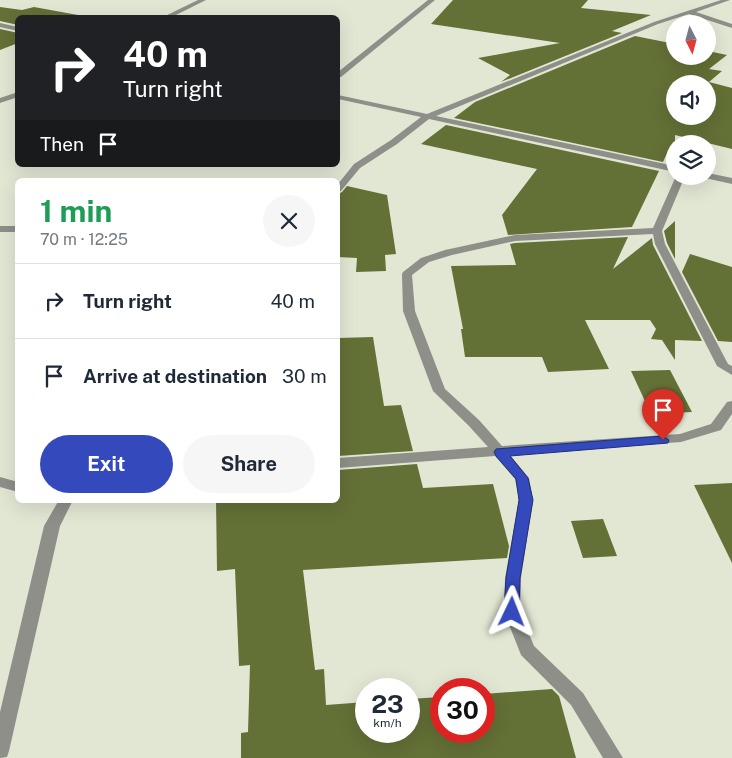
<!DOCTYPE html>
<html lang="en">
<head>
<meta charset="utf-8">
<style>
  :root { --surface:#fff; --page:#f6f6f7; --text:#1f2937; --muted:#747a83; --line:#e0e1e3; --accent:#3449bb }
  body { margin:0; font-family:"Public Sans",sans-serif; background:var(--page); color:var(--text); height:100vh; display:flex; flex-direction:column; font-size:19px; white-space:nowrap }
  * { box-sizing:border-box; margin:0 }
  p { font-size:16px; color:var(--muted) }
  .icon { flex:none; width:28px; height:28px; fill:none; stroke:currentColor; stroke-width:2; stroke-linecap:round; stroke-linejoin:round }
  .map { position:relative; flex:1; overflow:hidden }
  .panel { position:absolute; left:15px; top:178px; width:325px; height:325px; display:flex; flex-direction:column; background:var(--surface); border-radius:8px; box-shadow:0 5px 20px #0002 }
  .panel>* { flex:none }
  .banner { position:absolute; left:15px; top:15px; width:325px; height:152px; border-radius:8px; box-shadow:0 5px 20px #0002; background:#202124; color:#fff; overflow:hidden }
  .needle { width:32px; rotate:174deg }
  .buttons { position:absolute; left:666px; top:15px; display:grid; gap:10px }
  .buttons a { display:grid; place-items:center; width:50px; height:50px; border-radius:50%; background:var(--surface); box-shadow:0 5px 20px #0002; font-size:25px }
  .speed { position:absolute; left:355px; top:678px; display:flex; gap:10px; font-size:25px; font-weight:700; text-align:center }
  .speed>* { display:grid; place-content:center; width:65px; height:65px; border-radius:50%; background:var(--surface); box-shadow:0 5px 20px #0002; line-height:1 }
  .speed small { font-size:12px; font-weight:400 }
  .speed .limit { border:8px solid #d22; background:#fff; color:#111 }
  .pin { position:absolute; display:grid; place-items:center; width:42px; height:42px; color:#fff; margin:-51px -21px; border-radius:50% 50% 50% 0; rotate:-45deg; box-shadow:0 0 5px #0007 }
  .pin .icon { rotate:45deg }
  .me { position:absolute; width:55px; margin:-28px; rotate:2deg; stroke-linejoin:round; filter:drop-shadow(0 0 4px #0008) }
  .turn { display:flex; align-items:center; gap:18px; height:105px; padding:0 25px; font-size:22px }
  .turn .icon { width:65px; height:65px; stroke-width:2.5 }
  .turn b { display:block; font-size:35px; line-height:42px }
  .then { display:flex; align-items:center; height:48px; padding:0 25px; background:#0003; gap:10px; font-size:19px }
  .round { display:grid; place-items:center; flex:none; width:52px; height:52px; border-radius:26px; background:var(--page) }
  .overview { display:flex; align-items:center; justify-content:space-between; height:85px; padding:0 25px }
  h1 { font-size:30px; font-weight:700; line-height:38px; color:#1e9e55 }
  .cta { display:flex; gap:10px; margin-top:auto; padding:10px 25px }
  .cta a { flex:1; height:58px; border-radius:30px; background:var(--accent); color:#fff; font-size:20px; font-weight:700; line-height:58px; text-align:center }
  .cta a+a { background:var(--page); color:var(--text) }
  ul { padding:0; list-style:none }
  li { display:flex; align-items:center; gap:15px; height:75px; padding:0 25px; border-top:1px solid var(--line) }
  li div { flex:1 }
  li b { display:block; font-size:19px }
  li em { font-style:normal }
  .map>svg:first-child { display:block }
</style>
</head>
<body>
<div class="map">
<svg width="732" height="758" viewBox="0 0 732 758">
  <rect width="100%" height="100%" fill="#e2e7d4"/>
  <g fill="#637036" fill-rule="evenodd">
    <path d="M453,0H588L581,8L651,15L612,31L622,33L501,82L510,75L478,58L560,43L431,24Z"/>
    <path d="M0,7L22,10L34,7L89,17L18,18V25L0,21Z"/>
    <path d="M0,29L18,33V43L0,50Z"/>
    <path d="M635,36L675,44V56H708V51L727,55L709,69L722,71L709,82L732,88V149L675,135V153L668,151L663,162L454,118L475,102ZM675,84H708V116H675Z"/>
    <path d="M446,125L659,171L632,227L508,235L502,215L537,169L421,144Z"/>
    <path d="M347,186L387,195L396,254L385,255L386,271L356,272L357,258L338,257V194L342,192Z"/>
    <path d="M675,221V259L667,243L664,231Z"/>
    <path d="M628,237L613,269L652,238L653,245L702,341L675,340V360L662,340L651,339L656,329L650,320H585L609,369L548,372L542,357H465L461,329H463L451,266L516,265L510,244L515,243Z"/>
    <path d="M690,254L732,267V342L718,341L682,272Z"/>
    <path d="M373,337L384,406L401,405L413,451L338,456V338Z"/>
    <path d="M670,370L692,412L651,414L631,371Z"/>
    <path d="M417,464L423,488L493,484L509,546L507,558L303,570L315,670L324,669L326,705L366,702V731H409V699L441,697V731H484V694L552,689L559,696L576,758H241V733L248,732L250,665L239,666L235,569L217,571L216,500H338V470Z"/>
    <path d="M732,483V563L694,485Z"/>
    <path d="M603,519L617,556L583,558L571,521Z"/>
  </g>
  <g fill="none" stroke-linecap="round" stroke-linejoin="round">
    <g fill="#8d8f88" fill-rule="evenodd">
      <path d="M198,0H206L170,18H161Z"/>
      <path d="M428,0H435L341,77H338V72Z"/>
      <path d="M721,0H730L696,12L732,24V28L689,14L658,24L436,116L675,166V172L429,119L397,144L360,168L341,191L338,192V184L354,164L391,140L421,117L338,99V95L427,114L654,22Z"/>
      <path d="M0,23L18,27V31L0,27Z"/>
      <path d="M18,92V97L0,103V98Z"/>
      <path d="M708,173L732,178V184L705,178L704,176H708Z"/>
      <path d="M676,176H685L662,231L665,244L728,364L732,366V375L717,366L655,244L653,234L515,241L452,255L429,262L412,275L415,311L445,389L479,420L502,446L680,434L711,424L727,402L732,401V414L721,430L681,442L510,455L529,478L533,500L521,578L520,612L534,646L583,693L623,758H603L571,705L521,655L504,612L505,578L519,500L515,479L495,456L338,468V458L488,447L469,426L433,391L403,311L402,274L403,272L421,258L445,250L515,235L653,228Z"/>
      <rect x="0" y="226" width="18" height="6"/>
      <path d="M0,477L18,482V492L0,487Z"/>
      <path d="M59,500H73L60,526L9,751L7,757L0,758V712L44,526Z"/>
    </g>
  </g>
  <path fill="#3449bb" stroke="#222f7a" d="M663,436L669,440L668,443L510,456L528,478L533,500L520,578L519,612L517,616L512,618L506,616L504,612L506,578L519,500L516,479L496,456L494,452L496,449Z"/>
</svg>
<div class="buttons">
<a><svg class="needle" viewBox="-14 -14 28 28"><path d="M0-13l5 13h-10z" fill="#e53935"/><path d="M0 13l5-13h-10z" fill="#747a83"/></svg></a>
<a><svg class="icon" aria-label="sound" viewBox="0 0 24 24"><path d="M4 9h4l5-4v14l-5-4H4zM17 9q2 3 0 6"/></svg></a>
<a><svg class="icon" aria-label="layers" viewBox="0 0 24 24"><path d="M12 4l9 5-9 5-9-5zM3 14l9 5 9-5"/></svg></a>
</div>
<div class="speed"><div>23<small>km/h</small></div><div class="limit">30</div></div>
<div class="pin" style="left:663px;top:440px;background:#d93025"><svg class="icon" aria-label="arrive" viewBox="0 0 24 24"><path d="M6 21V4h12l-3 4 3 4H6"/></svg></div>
<svg class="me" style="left:512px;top:612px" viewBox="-20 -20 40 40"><path d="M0-17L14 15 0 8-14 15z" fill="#3449bb" stroke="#fff" stroke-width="4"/></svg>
<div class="banner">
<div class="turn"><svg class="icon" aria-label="right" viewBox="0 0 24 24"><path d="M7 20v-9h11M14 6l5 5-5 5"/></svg><div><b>40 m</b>Turn right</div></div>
<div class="then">Then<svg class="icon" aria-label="arrive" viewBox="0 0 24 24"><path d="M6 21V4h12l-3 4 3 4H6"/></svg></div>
</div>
<section class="panel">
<div class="overview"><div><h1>1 min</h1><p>70 m · 12:25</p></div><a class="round"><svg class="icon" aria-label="close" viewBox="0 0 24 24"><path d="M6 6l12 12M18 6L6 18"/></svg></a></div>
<ul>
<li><svg class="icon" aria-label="right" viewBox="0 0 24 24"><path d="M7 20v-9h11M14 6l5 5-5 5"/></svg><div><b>Turn right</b></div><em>40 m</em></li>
<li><svg class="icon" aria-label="arrive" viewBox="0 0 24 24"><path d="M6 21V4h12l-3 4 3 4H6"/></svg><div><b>Arrive at destination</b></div><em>30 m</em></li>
</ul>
<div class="cta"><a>Exit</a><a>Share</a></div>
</section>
</div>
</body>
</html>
